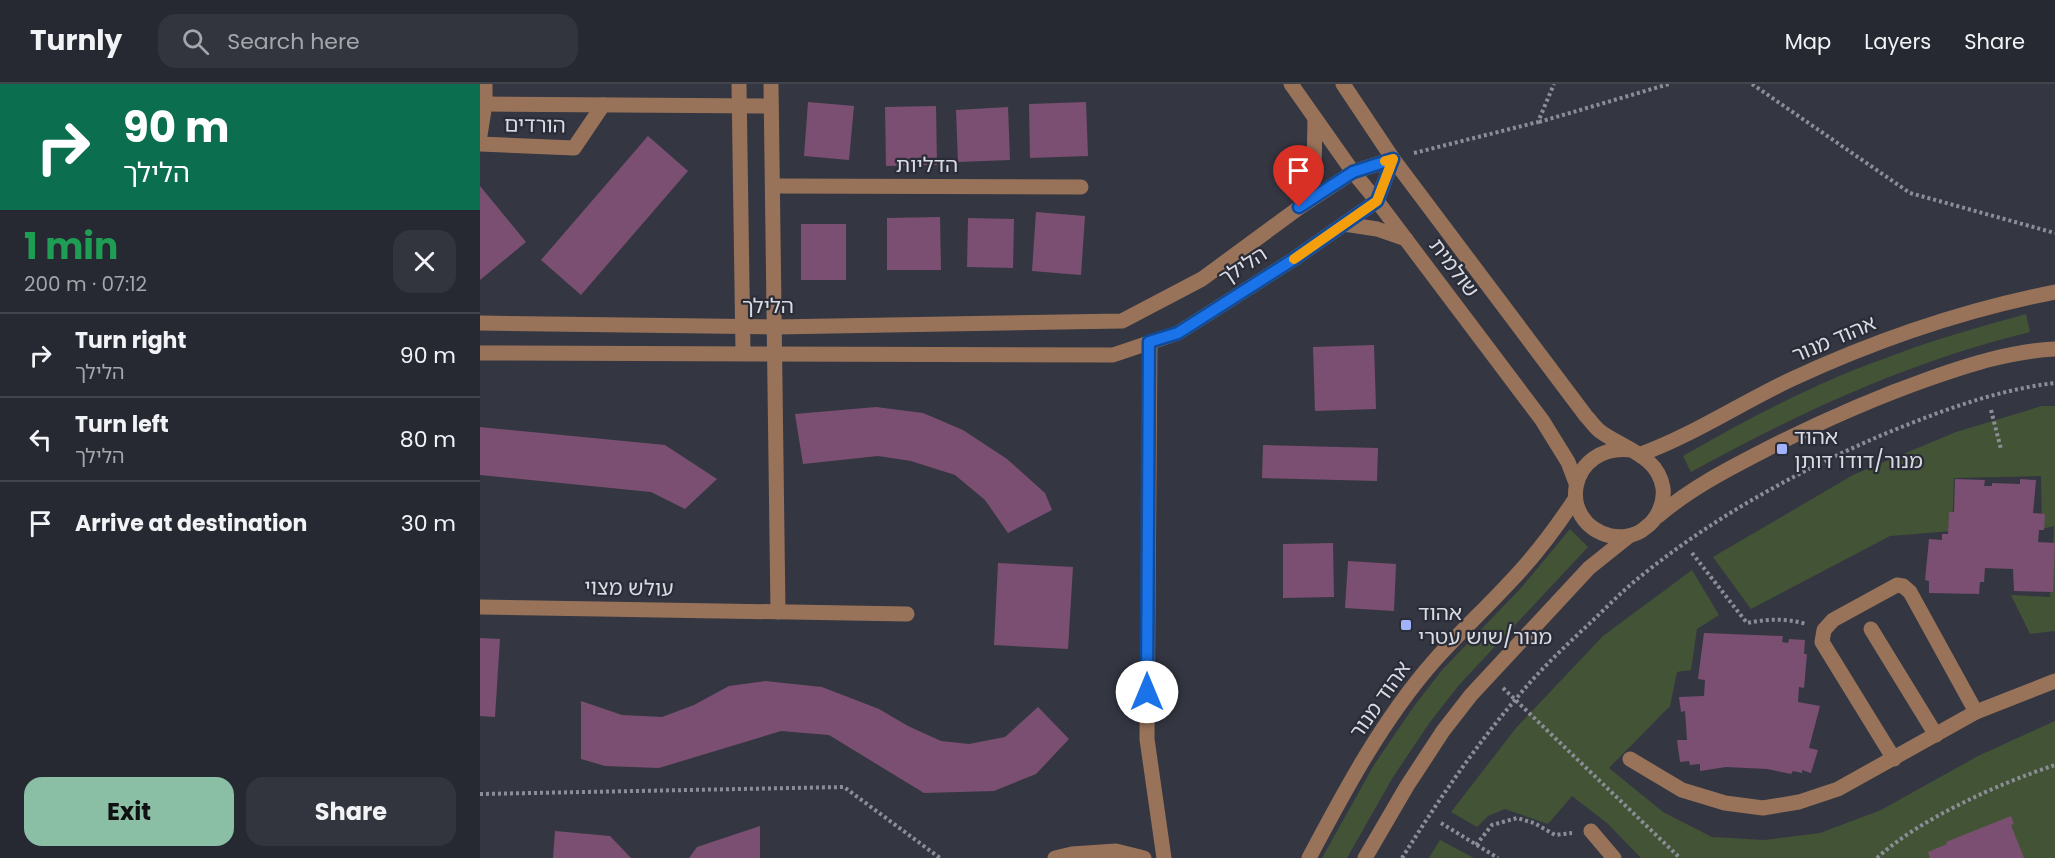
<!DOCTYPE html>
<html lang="en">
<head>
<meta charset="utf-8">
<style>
  :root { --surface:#272932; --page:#33353e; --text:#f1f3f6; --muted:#a4a6ac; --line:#43454d; --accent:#8abfa5 }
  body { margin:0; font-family:Poppins,"Noto Sans Hebrew",sans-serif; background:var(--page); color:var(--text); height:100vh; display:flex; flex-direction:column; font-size:22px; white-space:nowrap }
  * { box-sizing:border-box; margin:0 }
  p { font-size:20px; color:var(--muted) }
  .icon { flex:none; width:33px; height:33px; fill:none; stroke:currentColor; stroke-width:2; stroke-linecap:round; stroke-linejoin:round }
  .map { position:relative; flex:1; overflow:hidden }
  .panel { display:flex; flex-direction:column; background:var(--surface); width:480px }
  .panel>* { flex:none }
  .hud { background:#0b6e4f; color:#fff; overflow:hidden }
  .pin { position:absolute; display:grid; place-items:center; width:51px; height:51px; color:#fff; margin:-62px -26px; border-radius:50% 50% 50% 0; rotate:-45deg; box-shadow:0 0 6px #0007 }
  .pin .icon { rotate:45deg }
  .me { position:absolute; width:66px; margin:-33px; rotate:0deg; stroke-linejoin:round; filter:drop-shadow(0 0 4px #0008) }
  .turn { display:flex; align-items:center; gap:21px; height:126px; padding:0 24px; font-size:27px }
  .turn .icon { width:78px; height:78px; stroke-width:2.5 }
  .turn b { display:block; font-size:42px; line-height:51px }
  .round { display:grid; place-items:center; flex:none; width:63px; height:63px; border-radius:18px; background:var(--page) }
  .overview { display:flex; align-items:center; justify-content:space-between; height:102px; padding:0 24px }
  h1 { font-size:36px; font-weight:700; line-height:45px; color:#1e9e55 }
  .button { display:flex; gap:12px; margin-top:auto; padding:12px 24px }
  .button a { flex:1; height:69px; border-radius:18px; background:var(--accent); color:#111; font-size:24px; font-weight:700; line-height:69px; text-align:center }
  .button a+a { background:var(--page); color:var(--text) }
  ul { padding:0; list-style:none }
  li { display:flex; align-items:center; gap:18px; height:84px; padding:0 24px; border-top:2px solid var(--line) }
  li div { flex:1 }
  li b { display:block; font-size:22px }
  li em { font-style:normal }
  header { display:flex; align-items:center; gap:36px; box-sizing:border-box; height:84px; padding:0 30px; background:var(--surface); border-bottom:2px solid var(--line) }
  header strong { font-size:28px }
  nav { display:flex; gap:33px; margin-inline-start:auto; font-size:21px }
  .search { width:420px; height:54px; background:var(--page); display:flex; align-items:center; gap:15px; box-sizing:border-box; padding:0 21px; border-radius:18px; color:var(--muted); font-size:22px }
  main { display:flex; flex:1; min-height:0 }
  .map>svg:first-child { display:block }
</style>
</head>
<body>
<header>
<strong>Turnly</strong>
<div class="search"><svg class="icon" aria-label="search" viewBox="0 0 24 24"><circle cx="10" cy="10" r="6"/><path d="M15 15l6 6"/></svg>Search here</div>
<nav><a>Map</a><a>Layers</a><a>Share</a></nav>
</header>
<main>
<section class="panel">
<div class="hud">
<div class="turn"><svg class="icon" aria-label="right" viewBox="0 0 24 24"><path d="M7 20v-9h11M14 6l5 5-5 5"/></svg><div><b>90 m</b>הלילך</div></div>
</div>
<div class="overview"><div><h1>1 min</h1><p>200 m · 07:12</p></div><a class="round"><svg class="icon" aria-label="close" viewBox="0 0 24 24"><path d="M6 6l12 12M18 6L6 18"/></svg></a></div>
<ul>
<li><svg class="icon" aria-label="right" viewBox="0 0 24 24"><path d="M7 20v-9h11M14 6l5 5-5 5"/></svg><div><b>Turn right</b><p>הלילך</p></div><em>90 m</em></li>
<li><svg class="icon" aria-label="left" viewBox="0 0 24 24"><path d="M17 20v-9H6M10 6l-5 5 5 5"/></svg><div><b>Turn left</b><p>הלילך</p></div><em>80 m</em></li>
<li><svg class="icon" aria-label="arrive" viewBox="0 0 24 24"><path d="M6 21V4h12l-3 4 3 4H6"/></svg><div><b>Arrive at destination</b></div><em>30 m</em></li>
</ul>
<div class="button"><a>Exit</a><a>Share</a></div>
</section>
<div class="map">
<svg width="1575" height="774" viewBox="0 0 1575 774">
  <rect width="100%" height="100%" fill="#343742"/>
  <g fill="#435336">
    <path d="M1546,230L1550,248C1425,279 1323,327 1211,388L1203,372C1268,335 1335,299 1406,274C1452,256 1499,243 1546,230Z"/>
    <path d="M1562,322H1575V547L1550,550L1531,511L1570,513L1574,442L1562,445L1561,392L1474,394L1472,447L1410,452L1271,525L1233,473L1373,391L1476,348Z"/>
    <path d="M1090,445L1108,463L979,601L950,638L913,693L867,774H842L894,681L932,625L962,586L1041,504Z"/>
    <path d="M1212,486L1239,531L1217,545L1211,586L1197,588L1190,622L1129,684L1183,728L1232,753L1284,756L1340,749L1401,726L1498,672L1575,637V774H1161L1127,739L1092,712L1068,740L1025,725L1008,732L997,743L971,728L1036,644L1123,552Z"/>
    <path d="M960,756L994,774H949Z"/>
  </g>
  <g fill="#7b4f71">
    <path d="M328,18L374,22L369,76L324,72Z"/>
    <path d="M606,18L608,72L550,74L549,20Z"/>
    <path d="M456,22L457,81L406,82L405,23Z"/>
    <path d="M528,23L530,76L478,78L476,26Z"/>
    <path d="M168,52L208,87L101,211L61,176Z"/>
    <path d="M0,102L46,158L0,196Z"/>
    <path d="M556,128L605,132L601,191L552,187Z"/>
    <path d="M460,133L461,186H407V134Z"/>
    <path d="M488,134L534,135L533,184L487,183Z"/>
    <rect x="321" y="140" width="45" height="56"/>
    <path d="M894,261L896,325L835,327L833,263Z"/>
    <path d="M396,323L443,329L483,346L527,375L565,409L572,426L528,449L505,416L475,391L431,377L398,372L323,380L315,330Z"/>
    <path d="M0,343L185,361L237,395L205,425L171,408L0,391Z"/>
    <path d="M783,361L898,364L897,397L782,394Z"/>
    <path d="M1475,395L1505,396L1504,402H1512V399L1540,400V395L1556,396L1553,429L1565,430L1564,446H1559L1558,458L1575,459L1573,508L1534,507L1533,485L1505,484L1504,498H1500L1499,510L1449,509V497L1445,496L1449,455L1462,456V450H1468L1469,428H1474Z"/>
    <path d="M853,459L854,513L803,514V460Z"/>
    <path d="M868,477L916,480L914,527L865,524Z"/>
    <path d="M518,479L593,483L588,565L514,561Z"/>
    <path d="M1224,549L1303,552L1302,558L1308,559L1309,555L1325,556L1324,570H1327L1324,604L1319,603L1318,618L1340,622L1329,664L1338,666L1331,689L1322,686V689L1313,687L1311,690L1287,685L1246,683L1220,687V680L1210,681L1209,677L1200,678L1197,656H1207L1205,627L1201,628L1199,613L1224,612L1225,596L1218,595Z"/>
    <path d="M0,554L20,555L15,633L0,632Z"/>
    <path d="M285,597L342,603L399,625L428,642L461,657L489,660L525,653L558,623L589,655L556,690L514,707L444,709L349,651L301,647L179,684L125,682L101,675V617L142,631L182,633L214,621L249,602Z"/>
    <path d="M1531,732L1534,740L1531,741L1544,774H1450L1448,768L1467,760L1466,758Z"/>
    <path d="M280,742V774H209L217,763Z"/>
    <path d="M75,747L130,752L151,774H73Z"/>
  </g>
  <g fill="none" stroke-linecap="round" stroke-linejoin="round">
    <g stroke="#8c8e97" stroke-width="4" stroke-dasharray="3 3" stroke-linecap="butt">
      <path d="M1272,0L1430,109L1575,149"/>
      <path d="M1059,38L1189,0"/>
      <path d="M934,69L1058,38L1074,0"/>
      <path d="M1511,326L1521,365"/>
      <path d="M1212,469L1267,539C1287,535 1306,534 1326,540"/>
      <path d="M1023,604L1200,774"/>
      <path d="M0,710L364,703L460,774"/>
      <path d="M961,739L1018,774"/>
      <path d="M996,761L1012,741L1037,734L1054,739L1075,751L1092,749"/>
      <path d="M922,774C956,720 993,665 1035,616C1057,589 1082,565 1108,541C1125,525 1142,507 1161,492C1234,433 1316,388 1402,351C1458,328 1515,306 1575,299"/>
      <path d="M1397,774C1439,735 1520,699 1575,681"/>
    </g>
    <g stroke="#997359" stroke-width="15">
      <path d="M259,0L263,269"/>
      <path d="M291,0L298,528"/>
      <path d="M811,0L873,88L897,117L1062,336L1088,378L1096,399"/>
      <path d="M863,0L913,75L1106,332C1111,337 1115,344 1121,348C1145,365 1178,372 1183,404C1185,419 1177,436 1165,444C1156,452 1142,454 1131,452C1074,438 1089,358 1152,366"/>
      <path d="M0,20L291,22"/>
      <path d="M0,51L5,20V0"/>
      <path d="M0,60L94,64L123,21"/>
      <path d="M293,102L601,103"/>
      <path d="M820,123L834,84L835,36"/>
      <path d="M864,140L897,145L926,155"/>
      <path d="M0,239L295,243L642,237L722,195L820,123L873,88L913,75"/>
      <path d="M670,258L667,655L684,774"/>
      <path d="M0,269L633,271L698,249L814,175L864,140L897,117L913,75"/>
      <path d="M1161,370C1213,351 1261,319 1312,295C1396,256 1484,226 1575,208"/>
      <path d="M1178,432C1211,404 1248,385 1287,365C1340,338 1394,314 1451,294C1491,280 1532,267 1575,265"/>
      <path d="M0,523L427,530"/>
      <path d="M1391,545L1456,651"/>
      <path d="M1150,675L1202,706L1245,719L1283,724L1319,718L1358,705L1496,628L1575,597"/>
      <path d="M1414,675L1342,558L1344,546L1353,536L1417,501L1423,502L1430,508L1496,628"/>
      <path d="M1111,747L1134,774"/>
      <path d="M575,774L592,770L636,767L664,774"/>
      <path d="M829,774C865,706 903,635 954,577C978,550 1005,525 1030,498C1054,473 1076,444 1095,415"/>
      <path d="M885,774L927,702L963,647L991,611L1109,484L1149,452"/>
    </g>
  </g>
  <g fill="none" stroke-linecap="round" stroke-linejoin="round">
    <defs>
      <path id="route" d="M667,608L669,258L698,249L814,175L897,117L913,75L873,88L819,123"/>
    </defs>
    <use href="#route" stroke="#114b97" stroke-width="15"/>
    <use href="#route" stroke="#1a73e8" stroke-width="10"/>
    <path stroke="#f59e0b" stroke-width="10" d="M814,175L897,117L913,75L905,77"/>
  </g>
  <g fill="#a1b3fd" stroke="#2a2c38" stroke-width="2">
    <rect x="1296" y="359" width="12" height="12" rx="3"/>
    <rect x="920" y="535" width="12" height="12" rx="3"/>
  </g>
  <g text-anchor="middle" stroke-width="4.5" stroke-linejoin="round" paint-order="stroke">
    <g font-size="21" fill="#d9dbe2" stroke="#2a2c38">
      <text transform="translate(55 41) rotate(1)" y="7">הורדים</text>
      <text x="447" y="88">הדליות</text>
      <text transform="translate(763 182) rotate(-33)" y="7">הלילך</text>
      <text transform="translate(974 184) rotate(53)" y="7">שולמית</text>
      <text x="288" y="229">הלילך</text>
      <text transform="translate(1354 255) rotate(-23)" y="7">אהוד מנור</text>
      <text transform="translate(149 504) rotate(1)" y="7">עולש מצוי</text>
      <text transform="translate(900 616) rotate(-55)" y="7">אהוד מנור</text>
    </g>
    <g font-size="21" fill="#d9dbe2" stroke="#2a2c38" text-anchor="start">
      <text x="1314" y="360">אהוד<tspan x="1314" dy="24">מנור/דודו דותן</tspan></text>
      <text x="938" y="536">אהוד<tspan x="938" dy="24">מנור/שוש עטרי</tspan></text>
    </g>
  </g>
</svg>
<div class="pin" style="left:819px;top:123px;background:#d93025"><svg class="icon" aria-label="arrive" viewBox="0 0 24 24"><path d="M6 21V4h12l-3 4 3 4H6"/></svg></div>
<svg class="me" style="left:667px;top:608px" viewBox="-20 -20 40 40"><circle r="19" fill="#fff"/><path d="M0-13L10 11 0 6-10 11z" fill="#1a73e8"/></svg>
</div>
</main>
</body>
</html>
